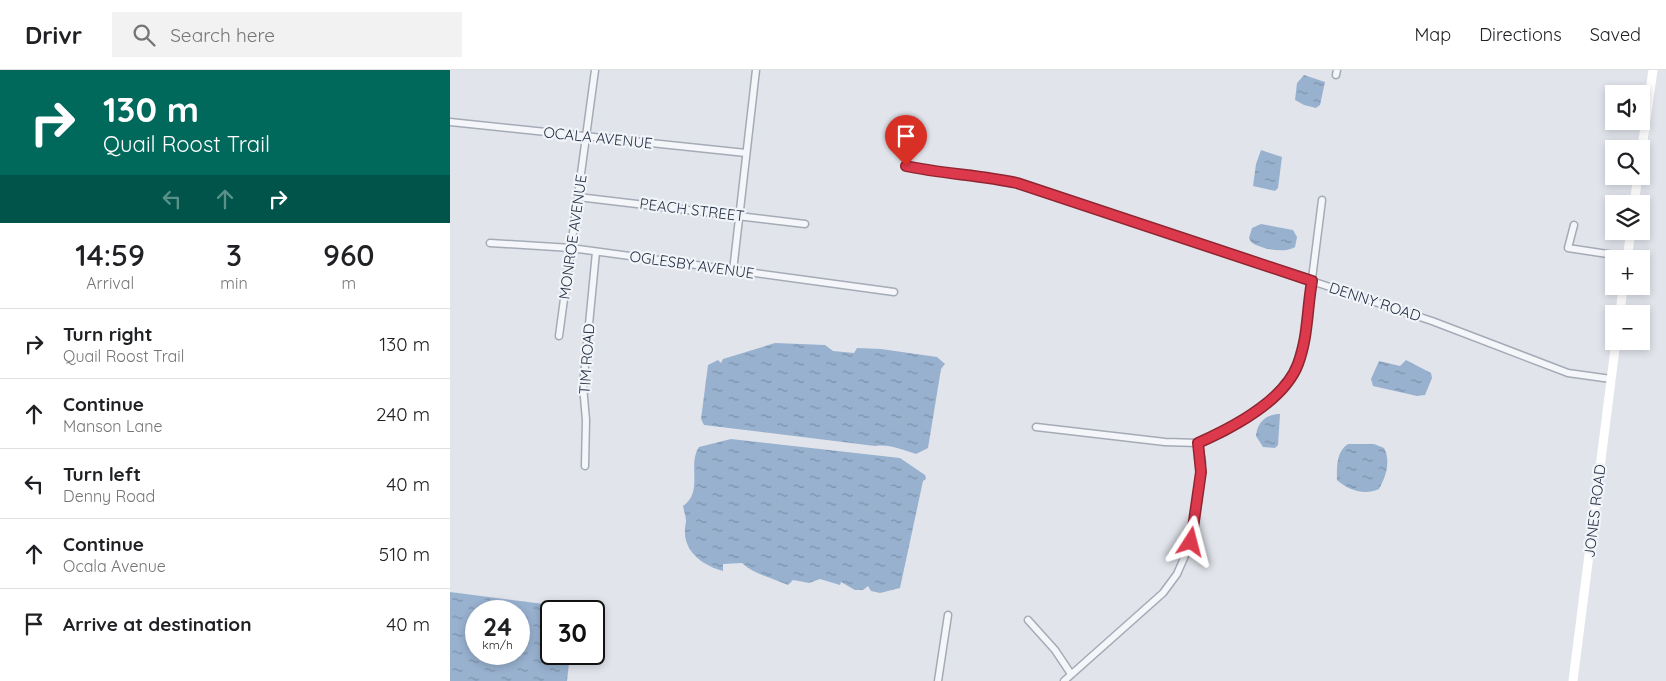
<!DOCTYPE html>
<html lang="en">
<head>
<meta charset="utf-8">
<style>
  :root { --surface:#fff; --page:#f2f2f2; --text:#202124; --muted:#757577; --line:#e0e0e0 }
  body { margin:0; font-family:Quicksand,sans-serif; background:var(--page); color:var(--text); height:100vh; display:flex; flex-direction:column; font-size:19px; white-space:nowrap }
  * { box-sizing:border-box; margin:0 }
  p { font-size:16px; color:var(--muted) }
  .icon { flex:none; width:28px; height:28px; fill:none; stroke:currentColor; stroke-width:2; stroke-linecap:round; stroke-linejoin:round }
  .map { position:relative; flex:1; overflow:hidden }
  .details { display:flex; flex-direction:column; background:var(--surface); width:450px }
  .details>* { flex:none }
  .hud { background:#00695c; color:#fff; overflow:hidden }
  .fabs { position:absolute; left:1155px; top:15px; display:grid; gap:10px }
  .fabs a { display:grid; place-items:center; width:45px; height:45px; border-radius:0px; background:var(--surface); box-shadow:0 2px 8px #0003; font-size:25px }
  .speed { position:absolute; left:15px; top:530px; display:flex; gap:10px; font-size:25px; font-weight:700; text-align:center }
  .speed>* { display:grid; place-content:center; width:65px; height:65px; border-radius:50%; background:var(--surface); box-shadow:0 2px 8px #0003; line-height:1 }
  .speed small { font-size:12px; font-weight:400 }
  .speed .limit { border:2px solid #111; border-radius:8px; background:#fff; color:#111 }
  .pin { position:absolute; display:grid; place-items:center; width:42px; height:42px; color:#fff; margin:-51px -21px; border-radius:50% 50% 50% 0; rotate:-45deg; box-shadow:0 0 5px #0007 }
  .pin .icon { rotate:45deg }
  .me { position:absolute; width:55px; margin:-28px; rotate:9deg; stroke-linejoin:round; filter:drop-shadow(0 0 4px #0008) }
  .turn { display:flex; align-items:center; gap:18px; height:105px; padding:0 20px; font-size:22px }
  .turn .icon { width:65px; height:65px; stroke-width:2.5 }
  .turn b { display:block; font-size:35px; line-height:42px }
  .lanes { display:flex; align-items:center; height:48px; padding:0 20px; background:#0003; justify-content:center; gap:25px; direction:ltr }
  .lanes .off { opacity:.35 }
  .eta { display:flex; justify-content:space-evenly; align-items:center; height:85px; text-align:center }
  .eta b { font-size:30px; font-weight:600; line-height:35px }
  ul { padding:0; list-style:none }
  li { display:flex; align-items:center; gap:15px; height:70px; padding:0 20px; border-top:1px solid var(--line) }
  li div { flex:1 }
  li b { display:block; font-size:19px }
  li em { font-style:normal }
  header { display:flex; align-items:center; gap:30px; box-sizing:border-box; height:70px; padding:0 25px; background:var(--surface); border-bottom:1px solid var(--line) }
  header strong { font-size:24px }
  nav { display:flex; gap:28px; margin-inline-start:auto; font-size:18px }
  .search { width:350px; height:45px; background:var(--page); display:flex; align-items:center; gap:12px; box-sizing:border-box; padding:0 18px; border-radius:0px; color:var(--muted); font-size:19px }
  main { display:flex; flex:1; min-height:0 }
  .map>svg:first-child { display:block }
</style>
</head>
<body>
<header>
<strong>Drivr</strong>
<div class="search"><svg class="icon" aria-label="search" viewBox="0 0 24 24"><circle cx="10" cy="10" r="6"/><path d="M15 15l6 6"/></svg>Search here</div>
<nav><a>Map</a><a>Directions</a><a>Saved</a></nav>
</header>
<main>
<section class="details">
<div class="hud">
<div class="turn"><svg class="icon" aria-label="right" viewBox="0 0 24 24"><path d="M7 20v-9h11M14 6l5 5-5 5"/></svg><div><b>130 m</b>Quail Roost Trail</div></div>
<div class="lanes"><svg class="icon off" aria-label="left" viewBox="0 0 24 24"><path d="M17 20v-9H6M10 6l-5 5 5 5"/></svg><svg class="icon off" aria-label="ahead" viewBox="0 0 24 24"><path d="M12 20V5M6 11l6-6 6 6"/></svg><svg class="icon" aria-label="right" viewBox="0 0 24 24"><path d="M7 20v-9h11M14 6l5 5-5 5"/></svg></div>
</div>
<div class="eta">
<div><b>14:59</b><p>Arrival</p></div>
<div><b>3</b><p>min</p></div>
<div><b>960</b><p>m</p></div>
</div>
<ul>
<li><svg class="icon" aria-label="right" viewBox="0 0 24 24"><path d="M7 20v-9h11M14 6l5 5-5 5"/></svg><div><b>Turn right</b><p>Quail Roost Trail</p></div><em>130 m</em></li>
<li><svg class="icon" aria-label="ahead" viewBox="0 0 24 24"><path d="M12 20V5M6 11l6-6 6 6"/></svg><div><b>Continue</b><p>Manson Lane</p></div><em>240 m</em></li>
<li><svg class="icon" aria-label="left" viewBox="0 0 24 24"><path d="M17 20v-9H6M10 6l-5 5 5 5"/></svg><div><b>Turn left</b><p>Denny Road</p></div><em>40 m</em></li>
<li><svg class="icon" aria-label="ahead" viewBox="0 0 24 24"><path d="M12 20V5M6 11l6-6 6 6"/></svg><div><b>Continue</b><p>Ocala Avenue</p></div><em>510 m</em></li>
<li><svg class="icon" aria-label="arrive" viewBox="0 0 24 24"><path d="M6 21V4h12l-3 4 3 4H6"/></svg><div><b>Arrive at destination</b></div><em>40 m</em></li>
</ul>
</section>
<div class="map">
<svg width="1216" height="611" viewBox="0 0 1216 611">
  <defs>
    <pattern id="water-ripples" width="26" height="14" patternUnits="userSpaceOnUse" patternTransform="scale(1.25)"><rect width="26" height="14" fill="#98b1cf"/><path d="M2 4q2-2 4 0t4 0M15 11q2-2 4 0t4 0" fill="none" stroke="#7c91aa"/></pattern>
  </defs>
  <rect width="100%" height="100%" fill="#e1e4eb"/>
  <g fill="url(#water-ripples)" fill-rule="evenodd">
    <path d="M854,5L875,12L870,35L866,38L854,35L845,30L847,13Z"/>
    <path d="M811,80L832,87L828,118L825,121L803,116L806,94Z"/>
    <path d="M811,154L843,160L847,167L845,177C835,184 810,179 801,172L799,168L802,158Z"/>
    <path d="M325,273L375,275L383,281L404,283L407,278L431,279L487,287L495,294L491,299L478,378L466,384C453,380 439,374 425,376L254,355L251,349L258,295L268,290L271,293L273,289Z"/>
    <path d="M956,290L981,303L982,308L975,325L967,326L923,316L921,309L929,291L950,296Z"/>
    <path d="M830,344L828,375L825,378L813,377L806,366C807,352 817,344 830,344Z"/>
    <path d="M281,369L450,388L475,405L476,409L473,411L450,518L430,523L421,521L418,516L413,520H405L391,512L390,515L370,509L359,513L343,510L338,515C321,507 305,505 292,493L273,494V501C254,496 233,482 235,459C235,456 236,453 236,451C236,447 234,441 233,436C254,421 237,395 249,377Z"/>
    <path d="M898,374H924L934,378C941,391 936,407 929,419C915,426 898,420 887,410C887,397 886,382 898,374Z"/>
    <path d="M0,522L125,538L124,541H101V584H120L117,611H0ZM26,541H69V584H26Z"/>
  </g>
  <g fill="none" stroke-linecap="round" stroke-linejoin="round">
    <defs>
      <g id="street">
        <path d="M886,5L887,0"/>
        <path d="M0,52L296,83"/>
        <path d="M456,96L567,113L982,251L1118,303L1161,309"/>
        <path d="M128,127L355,154"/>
        <path d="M1124,155L1118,178L1177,187"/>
        <path d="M40,173L121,178L444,222"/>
        <path d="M283,201L306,0"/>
        <path d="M109,266L145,0"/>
        <path d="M586,357L715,372L748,373L775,362L829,323L844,303L855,264L872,130"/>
        <path d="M135,396L136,350L133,316L146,182"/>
        <path d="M578,550L605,580L621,604"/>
        <path d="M488,611L498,545"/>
        <path d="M614,611L713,523L727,504L741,472L748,431L752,392L748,373"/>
      </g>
    </defs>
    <use href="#street" stroke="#a5abb6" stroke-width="9"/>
    <use href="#street" stroke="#f4f6f9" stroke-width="6"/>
    <g stroke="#fff" stroke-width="9">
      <path d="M1191,85L1203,0"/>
      <path d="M1184,134L1188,106"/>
      <path d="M1177,189L1181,161"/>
      <path d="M1170,244L1173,216"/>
      <path d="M1123,611L1166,271"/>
    </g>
  </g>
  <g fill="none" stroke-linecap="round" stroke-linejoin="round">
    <defs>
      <path id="route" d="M456,96C493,104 530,105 567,113L862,211C857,239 858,268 848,294C834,331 782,358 748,373L751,402L741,472"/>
    </defs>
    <use href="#route" stroke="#902531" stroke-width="12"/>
    <use href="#route" stroke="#dd394c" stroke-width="9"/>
  </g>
  <g text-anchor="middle" stroke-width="4.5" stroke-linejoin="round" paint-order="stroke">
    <g font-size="15" fill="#273145" stroke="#f1f4f8">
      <text transform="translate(148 68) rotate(6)" y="5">OCALA AVENUE</text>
      <text transform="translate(242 140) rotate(7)" y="5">PEACH STREET</text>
      <text transform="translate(123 167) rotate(-82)" y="5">MONROE AVENUE</text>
      <text transform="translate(242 195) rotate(8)" y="5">OGLESBY AVENUE</text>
      <text transform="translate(925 232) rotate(18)" y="5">DENNY ROAD</text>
      <text transform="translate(137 289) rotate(-86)" y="5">TIM ROAD</text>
      <text transform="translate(1145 441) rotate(-83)" y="5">JONES ROAD</text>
    </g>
  </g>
</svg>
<div class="fabs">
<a><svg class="icon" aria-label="sound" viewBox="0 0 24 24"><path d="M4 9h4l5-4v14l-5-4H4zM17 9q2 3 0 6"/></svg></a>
<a><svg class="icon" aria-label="search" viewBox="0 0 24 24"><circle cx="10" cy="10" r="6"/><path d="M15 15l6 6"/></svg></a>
<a><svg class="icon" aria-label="layers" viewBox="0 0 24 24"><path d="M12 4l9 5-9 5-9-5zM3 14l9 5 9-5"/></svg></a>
<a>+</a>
<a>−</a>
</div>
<div class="speed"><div>24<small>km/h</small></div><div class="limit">30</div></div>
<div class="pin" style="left:456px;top:96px;background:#d93025"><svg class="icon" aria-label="arrive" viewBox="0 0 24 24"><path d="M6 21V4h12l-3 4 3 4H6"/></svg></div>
<svg class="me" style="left:741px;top:472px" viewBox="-20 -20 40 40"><path d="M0-17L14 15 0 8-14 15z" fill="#dd394c" stroke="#fff" stroke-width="4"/></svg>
</div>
</main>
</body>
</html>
